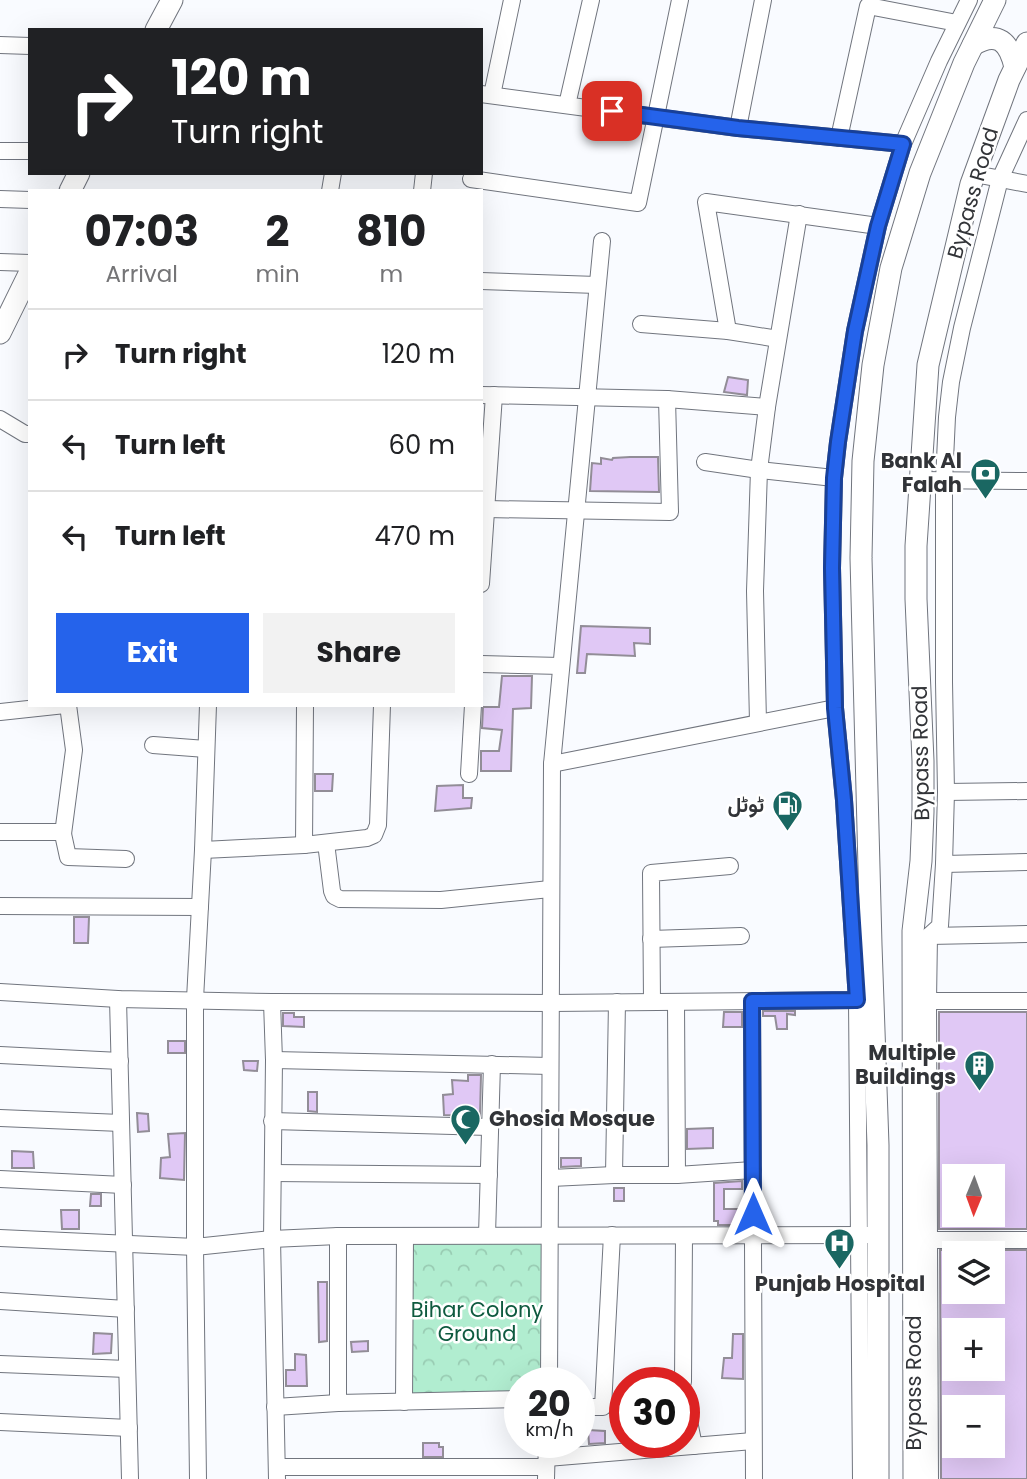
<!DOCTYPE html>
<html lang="en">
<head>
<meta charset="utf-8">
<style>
  :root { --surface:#fff; --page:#f2f2f2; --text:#202124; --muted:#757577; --line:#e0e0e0; --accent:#2563eb }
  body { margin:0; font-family:Poppins,Vazirmatn,sans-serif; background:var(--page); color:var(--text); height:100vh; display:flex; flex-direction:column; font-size:26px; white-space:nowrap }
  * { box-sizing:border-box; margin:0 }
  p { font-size:23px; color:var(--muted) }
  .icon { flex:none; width:38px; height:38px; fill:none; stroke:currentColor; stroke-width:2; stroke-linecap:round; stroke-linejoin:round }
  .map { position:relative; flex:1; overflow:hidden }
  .sheet { position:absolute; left:28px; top:189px; width:455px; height:518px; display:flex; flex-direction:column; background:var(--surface); border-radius:0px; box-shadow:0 7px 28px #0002 }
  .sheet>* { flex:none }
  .top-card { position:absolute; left:28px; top:28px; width:455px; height:147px; border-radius:0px; box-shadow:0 7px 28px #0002; background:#202124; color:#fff; overflow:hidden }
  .needle { width:46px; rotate:181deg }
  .buttons { position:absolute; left:942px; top:1164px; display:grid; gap:14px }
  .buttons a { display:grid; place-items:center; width:63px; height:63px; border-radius:0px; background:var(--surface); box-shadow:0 7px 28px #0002; font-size:35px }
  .speed { position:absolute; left:504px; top:1367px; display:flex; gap:14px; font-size:35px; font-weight:700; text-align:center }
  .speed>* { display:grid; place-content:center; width:91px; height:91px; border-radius:50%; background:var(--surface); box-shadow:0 7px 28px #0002; line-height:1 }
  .speed small { font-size:18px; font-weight:400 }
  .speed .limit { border:10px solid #d22; background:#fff; color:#111 }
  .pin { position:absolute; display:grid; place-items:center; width:60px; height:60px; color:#fff; margin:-30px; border-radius:14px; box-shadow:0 4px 10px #0006 }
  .me { position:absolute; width:77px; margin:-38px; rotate:0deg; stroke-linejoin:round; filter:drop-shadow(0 0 5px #0008) }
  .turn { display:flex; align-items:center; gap:24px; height:147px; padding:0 28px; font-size:32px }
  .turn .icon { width:91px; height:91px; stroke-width:2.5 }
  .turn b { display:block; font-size:49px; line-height:60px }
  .eta { display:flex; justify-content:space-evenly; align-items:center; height:119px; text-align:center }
  .eta b { font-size:42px; font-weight:700; line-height:49px }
  .button { display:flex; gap:14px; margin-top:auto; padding:14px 28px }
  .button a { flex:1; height:80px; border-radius:0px; background:var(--accent); color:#fff; font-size:28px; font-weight:700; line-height:80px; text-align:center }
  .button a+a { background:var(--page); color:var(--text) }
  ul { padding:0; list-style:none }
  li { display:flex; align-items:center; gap:21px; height:91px; padding:0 28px; border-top:2px solid var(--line) }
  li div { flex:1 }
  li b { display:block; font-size:26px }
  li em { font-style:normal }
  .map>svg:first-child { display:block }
</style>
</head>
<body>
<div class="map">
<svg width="1027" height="1479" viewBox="0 0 1027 1479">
  <defs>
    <pattern id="forest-crowns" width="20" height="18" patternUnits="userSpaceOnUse" patternTransform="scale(1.75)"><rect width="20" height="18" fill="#b1edd0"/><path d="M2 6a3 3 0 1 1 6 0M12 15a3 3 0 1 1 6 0" fill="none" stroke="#99ccb3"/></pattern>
  </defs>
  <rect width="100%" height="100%" fill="#f9fbff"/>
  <path fill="url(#forest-crowns)" d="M405,1242L548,1243L549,1382H520V1399L405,1402Z"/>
  <g fill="#e0c8f5" stroke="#928d97" stroke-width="2" fill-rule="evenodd">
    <path d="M728,377L748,380L747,395L724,392Z"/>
    <path d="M630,457H658L659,492L590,491L592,463L601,464V458L612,460L613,458Z"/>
    <path d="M581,626L650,628V644L634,643L635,656L587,654L585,673H577Z"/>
    <path d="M502,676H532L531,708L513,709L511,771H481V751H499L502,730L482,728L483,707H499Z"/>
    <path d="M315,774H333L332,791H315Z"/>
    <path d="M463,785V798H472L471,808L435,811L437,786Z"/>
    <path d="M74,917H89L88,943H74Z"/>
    <path d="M763,1011H795V1015L787,1014V1029H777L775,1016H763Z"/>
    <path d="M724,1012H742V1027H723Z"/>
    <path d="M939,1012H1027V1229H939ZM954,1176H992V1214H954Z"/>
    <path d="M283,1013H294V1017H304V1027L283,1026Z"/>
    <rect x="168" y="1041" width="17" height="12"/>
    <path d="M243,1061H258L257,1071L244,1070Z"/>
    <path d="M468,1075H481L480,1116L444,1115L443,1095L453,1094L452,1080L468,1081Z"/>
    <path d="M308,1092H317V1112L308,1111Z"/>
    <path d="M137,1113L148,1114L149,1131L138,1132Z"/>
    <path d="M713,1128V1148L687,1149V1129Z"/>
    <path d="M185,1133L184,1180L160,1178L161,1158L170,1157L168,1134Z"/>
    <path d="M12,1151L33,1152L34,1168H12Z"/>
    <path d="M561,1158H581V1166L561,1167Z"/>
    <path d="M742,1181V1189H724V1209H742V1225H718V1221H714V1183Z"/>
    <rect x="614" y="1188" width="10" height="13"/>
    <path d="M91,1194H101V1206H90Z"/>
    <path d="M61,1210H79V1229H62Z"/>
    <path d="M940,1250H1027V1479H941ZM954,1253H992V1292H954ZM954,1330H992V1368H954ZM954,1407H992V1446H954Z"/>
    <path d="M318,1282H327V1341L319,1342Z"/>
    <path d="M94,1333L112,1334L111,1353L93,1354Z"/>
    <path d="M733,1334H743V1379L722,1378L724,1358H732Z"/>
    <path d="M368,1341V1351L352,1352L351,1342Z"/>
    <path d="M295,1354L306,1355L307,1386H286V1370H295Z"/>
    <path d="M588,1430L605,1431V1443L589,1444Z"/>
    <path d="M423,1443H439V1447H443V1457H423Z"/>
  </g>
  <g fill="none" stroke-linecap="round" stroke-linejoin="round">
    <defs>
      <g id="minor">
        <path d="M0,45L30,46"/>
        <path d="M481,94L738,128L903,144"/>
        <path d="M492,95L512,0"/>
        <path d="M567,105L591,0"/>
        <path d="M738,128L763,0"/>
        <path d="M839,138L868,6L957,23"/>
        <path d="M0,151H30"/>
        <path d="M975,174L1027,184"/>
        <path d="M471,179L638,203L680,0"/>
        <path d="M330,191L333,173"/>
        <path d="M422,191L424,173"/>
        <path d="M0,199L30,200"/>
        <path d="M0,262L30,263"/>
        <path d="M481,281L597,285"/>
        <path d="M641,324L728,331L778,339"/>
        <path d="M728,331L706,202L878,226"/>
        <path d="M481,395L667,399L767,407"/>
        <path d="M0,419L25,434H30"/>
        <path d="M705,462L759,470L834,478"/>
        <path d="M920,480L1027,481"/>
        <path d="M486,509L670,512L667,399"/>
        <path d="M481,584L494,395"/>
        <path d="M481,664L561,666"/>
        <path d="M0,712L65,705"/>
        <path d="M758,722L755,591L759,470L767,407L799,214"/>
        <path d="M153,745L206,749"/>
        <path d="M552,764L835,708"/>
        <path d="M469,774L473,705"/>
        <path d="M946,792L1027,791"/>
        <path d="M0,832H58L63,834L68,857L126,859"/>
        <path d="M63,834L74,750L68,705"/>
        <path d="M326,843L332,891L334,896L340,899L441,900L550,889"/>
        <path d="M304,845L305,705"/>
        <path d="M203,850L304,845L367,838L374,835L378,825L382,705"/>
        <path d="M944,864L1027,862"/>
        <path d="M0,906L200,907"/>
        <path d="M929,936L1027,934"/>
        <path d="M651,939L741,936"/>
        <path d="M0,992L118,999L272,1002L551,1003L857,1000"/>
        <path d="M118,999L130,1479"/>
        <path d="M752,1001L754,1479"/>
        <path d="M928,1001H1027"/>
        <path d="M272,1002L274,1060L272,1239L277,1479"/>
        <path d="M652,1002L651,873L730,866"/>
        <path d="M676,1002L677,1175"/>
        <path d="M0,1055L120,1061"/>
        <path d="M274,1060L550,1066"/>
        <path d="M0,1118L121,1123"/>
        <path d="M272,1121L489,1127"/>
        <path d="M273,1173L489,1175"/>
        <path d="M614,1175L617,1002"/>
        <path d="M551,1178L614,1175H677L753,1170"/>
        <path d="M0,1179L123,1185"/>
        <path d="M487,1235L492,1064"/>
        <path d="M338,1236V1403"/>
        <path d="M0,1238L195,1247L272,1239L338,1236L868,1235"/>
        <path d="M920,1240H1027"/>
        <path d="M0,1301L126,1309"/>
        <path d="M0,1364L127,1369"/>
        <path d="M549,1382L552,764L602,241"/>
        <path d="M683,1382L684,1236"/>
        <path d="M684,1396L694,1446"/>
        <path d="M404,1402L405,1236"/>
        <path d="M275,1407L338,1403L520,1399"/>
        <path d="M579,1407H603L612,1235"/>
        <path d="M0,1422L129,1428"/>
        <path d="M547,1458L753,1441"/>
        <path d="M277,1467H546"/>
        <path d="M198,1479L195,1247V999L203,850L208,705"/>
        <path d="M546,1479L547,1442"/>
        <path d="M861,1479L857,1000L844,800L835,708L832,568L834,478L838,442L855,331L878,226L903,144L939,61L969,0"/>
        <path d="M930,1479L928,1001L929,936L940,926L944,864L946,792L944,682V481L947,417L951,382L962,328L1000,179L1027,120"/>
      </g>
      <g id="major">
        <path d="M156,30L172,0"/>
        <path d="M973,45C998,30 1009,42 1015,67"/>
        <path d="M70,191L79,173"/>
        <path d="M0,333L30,272"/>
        <path d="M878,1479V1145L871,945L861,558L863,461L873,365L891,268L920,173L964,63L995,0"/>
        <path d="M914,1479L913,931L921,861L923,812V761L916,599V546L928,365L971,184L1009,80L1027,43"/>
      </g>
    </defs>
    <use href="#minor" stroke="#71757e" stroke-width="18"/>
    <use href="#major" stroke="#71757e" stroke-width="23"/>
    <use href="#minor" stroke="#fff" stroke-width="16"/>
    <use href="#major" stroke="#fff" stroke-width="21"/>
  </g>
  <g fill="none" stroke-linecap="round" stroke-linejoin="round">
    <defs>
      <path id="route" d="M612,111L738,128L903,144L878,226L855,331L838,442L834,478L832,568L835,708L844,800L857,1000L752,1001L753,1214"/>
    </defs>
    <use href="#route" stroke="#184099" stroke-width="18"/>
    <use href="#route" stroke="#2563eb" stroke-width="12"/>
  </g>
  <defs>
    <symbol id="bank-pin" viewBox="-11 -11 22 30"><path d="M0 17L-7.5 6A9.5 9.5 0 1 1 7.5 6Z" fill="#1a6762" stroke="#fff"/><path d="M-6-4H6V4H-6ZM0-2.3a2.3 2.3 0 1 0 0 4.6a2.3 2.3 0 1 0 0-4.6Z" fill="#fff"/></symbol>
    <symbol id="fuel-pin" viewBox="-11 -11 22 30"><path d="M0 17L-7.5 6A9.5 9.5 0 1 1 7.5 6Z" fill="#1a6762" stroke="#fff"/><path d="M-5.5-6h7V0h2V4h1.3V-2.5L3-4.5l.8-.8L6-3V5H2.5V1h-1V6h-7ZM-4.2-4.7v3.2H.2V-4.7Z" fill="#fff"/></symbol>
    <symbol id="building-pin" viewBox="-11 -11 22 30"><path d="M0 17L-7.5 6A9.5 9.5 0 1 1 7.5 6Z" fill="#1a6762" stroke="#fff"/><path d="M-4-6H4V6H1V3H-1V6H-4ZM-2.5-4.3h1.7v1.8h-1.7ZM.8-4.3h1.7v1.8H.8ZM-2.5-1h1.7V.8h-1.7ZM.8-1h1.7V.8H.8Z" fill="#fff"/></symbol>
    <symbol id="mosque-pin" viewBox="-11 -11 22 30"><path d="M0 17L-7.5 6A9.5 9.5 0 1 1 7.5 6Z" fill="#1a6762" stroke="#fff"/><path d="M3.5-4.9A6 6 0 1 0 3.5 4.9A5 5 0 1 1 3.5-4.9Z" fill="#fff"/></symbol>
    <symbol id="hospital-pin" viewBox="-11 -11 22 30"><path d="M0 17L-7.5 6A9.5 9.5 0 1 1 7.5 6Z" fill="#1a6762" stroke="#fff"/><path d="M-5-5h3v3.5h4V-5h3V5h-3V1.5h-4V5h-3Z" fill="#fff"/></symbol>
  </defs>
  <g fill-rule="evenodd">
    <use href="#bank-pin" x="968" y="456" width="35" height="47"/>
    <use href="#fuel-pin" x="770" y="788" width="35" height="47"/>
    <use href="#building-pin" x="962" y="1048" width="35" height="47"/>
    <use href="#mosque-pin" x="448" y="1102" width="35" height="47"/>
    <use href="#hospital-pin" x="822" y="1226" width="35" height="47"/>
  </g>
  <g text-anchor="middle" stroke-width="5" stroke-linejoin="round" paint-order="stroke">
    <g font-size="21" fill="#323438" stroke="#fff">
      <text transform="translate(973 193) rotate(-74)" y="7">Bypass Road</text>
      <text transform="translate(921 753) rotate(-91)" y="7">Bypass Road</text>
      <text transform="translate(914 1383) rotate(-90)" y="7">Bypass Road</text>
    </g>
    <g font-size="21" font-weight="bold" fill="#323438" stroke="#fff" text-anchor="end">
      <text x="962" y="468">Bank Al<tspan x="962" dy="24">Falah</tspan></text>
      <text x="764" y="812">ٹوٹل</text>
      <text x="956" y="1060">Multiple<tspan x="956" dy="24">Buildings</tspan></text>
      <text x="489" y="1126" text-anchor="start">Ghosia Mosque</text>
      <text x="840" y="1291" text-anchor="middle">Punjab Hospital</text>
    </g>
    <g font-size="21" fill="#0e5a3f" stroke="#fff">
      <text x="477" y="1317">Bihar Colony<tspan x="477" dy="24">Ground</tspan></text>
    </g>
  </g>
</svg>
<div class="buttons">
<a><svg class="needle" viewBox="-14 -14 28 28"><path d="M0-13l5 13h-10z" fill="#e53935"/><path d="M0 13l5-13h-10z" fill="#757577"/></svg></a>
<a><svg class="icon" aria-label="layers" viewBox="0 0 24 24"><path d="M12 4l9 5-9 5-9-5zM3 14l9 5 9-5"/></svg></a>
<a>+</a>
<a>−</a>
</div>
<div class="speed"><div>20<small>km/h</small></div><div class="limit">30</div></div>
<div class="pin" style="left:612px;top:111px;background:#d93025"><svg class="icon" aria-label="arrive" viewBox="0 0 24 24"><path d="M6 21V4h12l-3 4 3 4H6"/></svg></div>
<svg class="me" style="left:753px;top:1214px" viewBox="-20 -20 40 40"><path d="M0-17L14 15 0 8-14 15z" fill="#2563eb" stroke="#fff" stroke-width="4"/></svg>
<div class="top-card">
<div class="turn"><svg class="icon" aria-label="right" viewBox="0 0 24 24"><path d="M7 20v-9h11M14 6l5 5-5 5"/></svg><div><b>120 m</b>Turn right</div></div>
</div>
<section class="sheet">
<div class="eta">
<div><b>07:03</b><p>Arrival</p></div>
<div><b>2</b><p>min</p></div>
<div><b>810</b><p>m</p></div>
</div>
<ul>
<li><svg class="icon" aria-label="right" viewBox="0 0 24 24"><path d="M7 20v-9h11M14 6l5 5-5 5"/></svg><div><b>Turn right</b></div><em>120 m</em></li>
<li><svg class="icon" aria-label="left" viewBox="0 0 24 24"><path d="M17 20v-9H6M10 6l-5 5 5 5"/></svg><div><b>Turn left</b></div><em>60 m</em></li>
<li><svg class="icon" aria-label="left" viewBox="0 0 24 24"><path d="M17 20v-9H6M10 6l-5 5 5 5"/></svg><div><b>Turn left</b></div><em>470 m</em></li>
</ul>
<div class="button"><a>Exit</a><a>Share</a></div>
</section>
</div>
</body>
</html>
